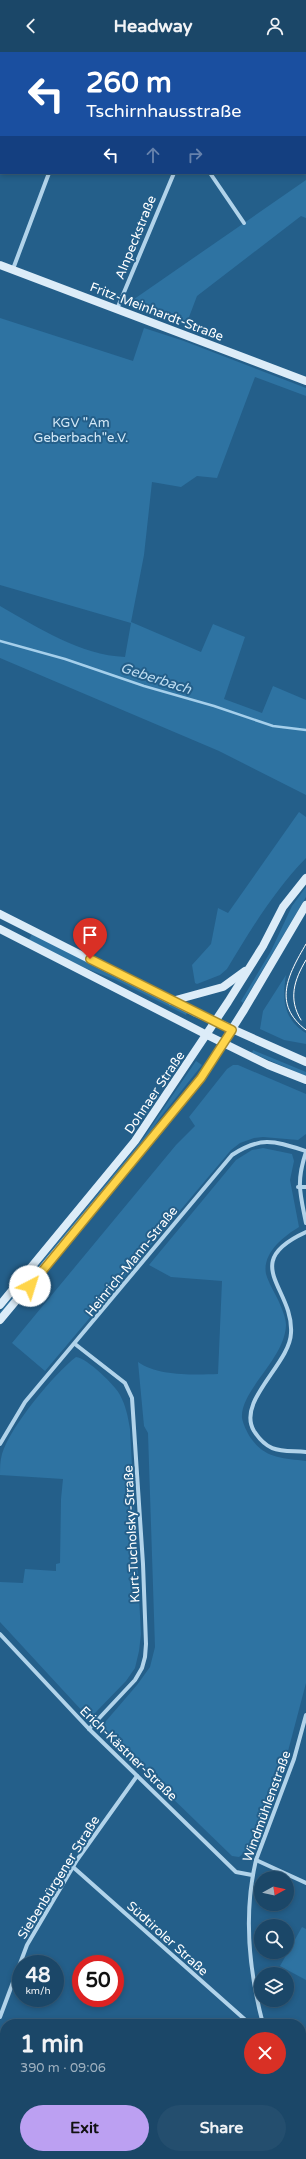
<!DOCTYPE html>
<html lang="en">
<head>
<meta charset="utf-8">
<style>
  :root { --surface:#1b4768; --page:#244e6e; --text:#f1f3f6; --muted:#a0b2c0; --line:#395f7c; --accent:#bca0f2 }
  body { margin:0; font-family:"Varela Round",sans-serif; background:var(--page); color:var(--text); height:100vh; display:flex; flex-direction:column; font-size:15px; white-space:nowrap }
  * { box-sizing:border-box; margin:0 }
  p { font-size:13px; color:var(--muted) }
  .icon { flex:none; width:22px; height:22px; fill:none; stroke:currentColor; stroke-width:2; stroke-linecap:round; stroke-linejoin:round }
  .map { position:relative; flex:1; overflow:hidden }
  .panel { position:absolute; left:0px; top:1967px; width:306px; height:140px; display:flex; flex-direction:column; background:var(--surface); border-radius:16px 16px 0 0; box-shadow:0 2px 6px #0003,0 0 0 1px var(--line) }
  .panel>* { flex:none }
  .guide { position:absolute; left:0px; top:0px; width:306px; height:122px; box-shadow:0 2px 6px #0003,0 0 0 1px var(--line); background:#1a4fa0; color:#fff; overflow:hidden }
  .needle { width:26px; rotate:82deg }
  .controls { position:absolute; left:254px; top:1819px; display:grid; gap:8px }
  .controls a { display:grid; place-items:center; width:40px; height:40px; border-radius:50%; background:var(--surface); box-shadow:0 2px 6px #0003,0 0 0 1px var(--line); font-size:20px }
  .speed { position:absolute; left:12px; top:1903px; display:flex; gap:8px; font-size:20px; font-weight:700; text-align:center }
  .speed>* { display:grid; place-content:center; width:52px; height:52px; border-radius:50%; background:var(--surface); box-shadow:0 2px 6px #0003,0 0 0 1px var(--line); line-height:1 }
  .speed small { font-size:10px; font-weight:400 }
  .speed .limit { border:6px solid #d22; background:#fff; color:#111 }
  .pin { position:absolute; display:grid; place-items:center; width:34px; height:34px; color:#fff; margin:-41px -17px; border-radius:50% 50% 50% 0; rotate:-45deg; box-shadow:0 0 4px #0007 }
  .pin .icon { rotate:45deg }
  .me { position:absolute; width:44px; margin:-22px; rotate:40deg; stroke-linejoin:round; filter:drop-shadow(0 0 3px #0008) }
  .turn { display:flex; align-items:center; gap:14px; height:84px; padding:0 20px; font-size:18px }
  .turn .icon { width:52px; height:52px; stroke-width:2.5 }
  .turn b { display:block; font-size:28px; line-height:34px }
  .lanes { display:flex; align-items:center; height:38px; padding:0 20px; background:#0003; justify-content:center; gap:20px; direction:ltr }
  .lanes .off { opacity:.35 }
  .round { display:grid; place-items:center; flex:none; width:42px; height:42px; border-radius:21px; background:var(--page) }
  .summary { display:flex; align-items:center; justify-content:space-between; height:68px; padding:0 20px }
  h1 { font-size:24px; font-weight:800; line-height:30px }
  .primary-button { display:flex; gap:8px; margin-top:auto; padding:8px 20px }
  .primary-button a { flex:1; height:46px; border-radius:24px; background:var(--accent); color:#111; font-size:16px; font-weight:800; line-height:46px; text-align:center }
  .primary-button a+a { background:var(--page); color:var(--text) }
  header { display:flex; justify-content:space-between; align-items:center; height:52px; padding:0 20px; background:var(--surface); font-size:18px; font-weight:800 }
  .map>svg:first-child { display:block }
</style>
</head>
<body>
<header><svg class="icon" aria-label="back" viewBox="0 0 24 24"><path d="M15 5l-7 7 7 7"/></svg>Headway<svg class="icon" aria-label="person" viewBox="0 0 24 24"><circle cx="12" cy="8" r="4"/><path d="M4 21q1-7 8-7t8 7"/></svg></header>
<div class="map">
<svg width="306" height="2107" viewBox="0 0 306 2107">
  <rect width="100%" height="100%" fill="#245f8a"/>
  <g fill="#2e73a2">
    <path d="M306,128V166L301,164L197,244L186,273L127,252Z"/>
    <path d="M0,266L133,309L144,276L184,289L306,336V344L255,325L217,426L197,424L181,435L152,430L144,503L131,570L201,600L213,572L245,585L224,647L262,661L273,634L306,648V743L219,699L0,606V554C39,576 80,603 125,605L131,571L0,533Z"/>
    <path d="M299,760L306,765V806C274,839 251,877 227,917L220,923L197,932L195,931L192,913L211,892L218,856L228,861Z"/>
    <path d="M306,835V845L243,951L241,949L271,899L292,854Z"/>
    <path d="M32,882L187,961L186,963L116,928L85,916L29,888Z"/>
    <path d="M286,923C282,946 283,967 306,981V992L284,988L260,977L263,959Z"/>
    <path d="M253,998L306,1020V1024L252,1001Z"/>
    <path d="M196,1009L202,1013L159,1067L146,1087L0,1263V1260L123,1111L144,1085Z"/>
    <path d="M233,1013H238L306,1042V1082L298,1088L263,1085L254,1086L240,1091L231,1098L45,1319L12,1291L176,1093L195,1074L189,1065L227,1017Z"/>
    <path d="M263,1096L292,1102L294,1109L290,1128L299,1175C284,1184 262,1201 266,1222C269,1232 275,1241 279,1250C282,1257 286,1266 286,1273C285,1307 240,1338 242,1366C243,1372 247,1380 250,1385C265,1407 282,1406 306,1409V1631L287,1703L247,1798L239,1805L232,1804L100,1676L137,1633L150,1615L155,1595L148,1381L144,1374L138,1310C157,1324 194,1323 218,1322L222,1229L171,1225L149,1213L236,1108L252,1098Z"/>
    <path d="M76,1305C87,1306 116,1334 120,1343C126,1354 128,1365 130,1377L141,1582L139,1599L135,1616L126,1629L94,1662L89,1664L85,1662L0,1570V1530L23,1531L25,1517L56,1519V1512L60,1511L61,1447L63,1427L0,1423C0,1416 0,1409 2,1402C10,1375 54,1322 76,1305Z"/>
    <path d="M302,1875L306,1877V1928L280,1914Z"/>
    <path d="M0,2069L5,2075V2102H20L21,2107H0Z"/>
    <path d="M187,2102H260L262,2106L179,2107Z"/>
  </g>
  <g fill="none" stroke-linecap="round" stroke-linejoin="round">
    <path stroke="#a5cfeb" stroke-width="2.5" d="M0,589L65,607L144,634L214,654L273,674L306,678"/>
    <g stroke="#b1d3ea" stroke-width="4">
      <path d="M120,0L121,1"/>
      <path d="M305,19H306"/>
      <path d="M210,121L244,171"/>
      <path d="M13,217L49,121"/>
      <path d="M117,257L174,121"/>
      <path d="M306,1100C296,1130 300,1141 306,1171"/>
      <path d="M298,1135H306"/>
      <path d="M306,1180C238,1211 294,1236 291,1281C290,1312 236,1349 254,1379C269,1402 281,1398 306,1400"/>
      <path d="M75,1292L125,1331L132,1346L143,1512L146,1592L145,1605L142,1616L135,1628L89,1677"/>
      <path d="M0,1392L25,1350L232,1103C261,1084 274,1089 306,1099"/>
      <path d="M0,1582L89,1677L236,1820L252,1823"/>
      <path d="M256,1808L306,1831"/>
      <path d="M73,1815L250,1972"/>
      <path d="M0,1965L27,1893L77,1808L137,1724"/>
      <path d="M263,1972C249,1919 243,1863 256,1808L294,1707L306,1663"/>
      <path d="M301,2072L306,2070"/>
      <path d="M301,2091L305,2107"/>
      <path d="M127,2102L131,2107"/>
      <path d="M172,2107L179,2102"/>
    </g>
    <g stroke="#dcecf8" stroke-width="8">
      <path d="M0,213L306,329"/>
      <path d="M0,862L194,960L306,1010"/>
      <path d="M0,877L207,983L268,1013L306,1028"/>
      <path d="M172,949L223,935L245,919"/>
      <path d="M0,1253L135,1089L228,950L263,894L283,855L306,826"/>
      <path d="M0,1268L201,1026L244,958L306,853"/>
    </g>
    <g stroke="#fff" stroke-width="1">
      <path d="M306,892C288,923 272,952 306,978"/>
      <path d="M301,968C288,947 294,928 306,908"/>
    </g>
  </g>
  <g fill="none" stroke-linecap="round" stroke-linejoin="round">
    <defs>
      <path id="route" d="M30,1234L201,1026L232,978L90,907"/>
    </defs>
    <use href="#route" stroke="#a68a30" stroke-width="10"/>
    <use href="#route" stroke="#ffd54a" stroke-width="7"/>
  </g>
  <g text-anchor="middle" stroke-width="4" stroke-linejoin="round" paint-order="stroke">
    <g font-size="13" fill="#fff" stroke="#245f8a">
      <text transform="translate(135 185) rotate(-68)" y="5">Alnpeckstraße</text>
      <text transform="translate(157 259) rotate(21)" y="5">Fritz-Meinhardt-Straße</text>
      <text transform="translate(154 1040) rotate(-56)" y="5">Dohnaer Straße</text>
      <text transform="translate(131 1209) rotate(-51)" y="5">Heinrich-Mann-Straße</text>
      <text transform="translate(131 1482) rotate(-93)" y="5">Kurt-Tucholsky-Straße</text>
      <text transform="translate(129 1701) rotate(44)" y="5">Erich-Kästner-Straße</text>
      <text transform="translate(266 1754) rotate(-70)" y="5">Windmühlenstraße</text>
      <text transform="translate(58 1825) rotate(-58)" y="5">Siebenbürgener Straße</text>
      <text transform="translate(168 1886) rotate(42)" y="5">Südtiroler Straße</text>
    </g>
    <g font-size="13" fill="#d5eaf8" stroke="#245f8a">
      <text x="81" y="375">KGV "Am<tspan x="81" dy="15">Geberbach"e.V.</tspan></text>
    </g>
    <g font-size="14" font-style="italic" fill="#bddcf1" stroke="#245f8a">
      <text transform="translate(156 626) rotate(18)" y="5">Geberbach</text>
    </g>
  </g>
</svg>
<div class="controls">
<a><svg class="needle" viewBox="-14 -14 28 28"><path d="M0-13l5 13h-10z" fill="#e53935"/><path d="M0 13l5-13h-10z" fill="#a0b2c0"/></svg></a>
<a><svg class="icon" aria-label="search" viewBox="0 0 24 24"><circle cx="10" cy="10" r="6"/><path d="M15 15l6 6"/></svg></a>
<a><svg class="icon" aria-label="layers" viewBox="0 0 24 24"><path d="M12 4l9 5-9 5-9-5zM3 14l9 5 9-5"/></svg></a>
</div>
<div class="speed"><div>48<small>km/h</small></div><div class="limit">50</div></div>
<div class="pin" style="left:90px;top:907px;background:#d93025"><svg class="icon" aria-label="arrive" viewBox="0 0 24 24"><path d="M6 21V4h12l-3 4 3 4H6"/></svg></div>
<svg class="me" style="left:30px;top:1234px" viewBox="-20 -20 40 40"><circle r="19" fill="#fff"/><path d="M0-13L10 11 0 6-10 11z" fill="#ffd54a"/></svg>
<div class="guide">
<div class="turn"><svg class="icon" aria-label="left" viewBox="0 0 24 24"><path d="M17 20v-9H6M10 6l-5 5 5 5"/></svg><div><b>260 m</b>Tschirnhausstraße</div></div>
<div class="lanes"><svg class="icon" aria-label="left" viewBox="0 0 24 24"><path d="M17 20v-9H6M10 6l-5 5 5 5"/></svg><svg class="icon off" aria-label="ahead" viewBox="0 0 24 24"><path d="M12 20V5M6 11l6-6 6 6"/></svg><svg class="icon off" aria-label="right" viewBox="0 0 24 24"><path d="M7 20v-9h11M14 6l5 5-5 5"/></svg></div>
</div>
<section class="panel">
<div class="summary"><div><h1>1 min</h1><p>390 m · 09:06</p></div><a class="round" style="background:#d93025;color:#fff"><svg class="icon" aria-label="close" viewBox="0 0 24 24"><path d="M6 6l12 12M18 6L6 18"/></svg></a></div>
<div class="primary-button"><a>Exit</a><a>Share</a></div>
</section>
</div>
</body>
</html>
